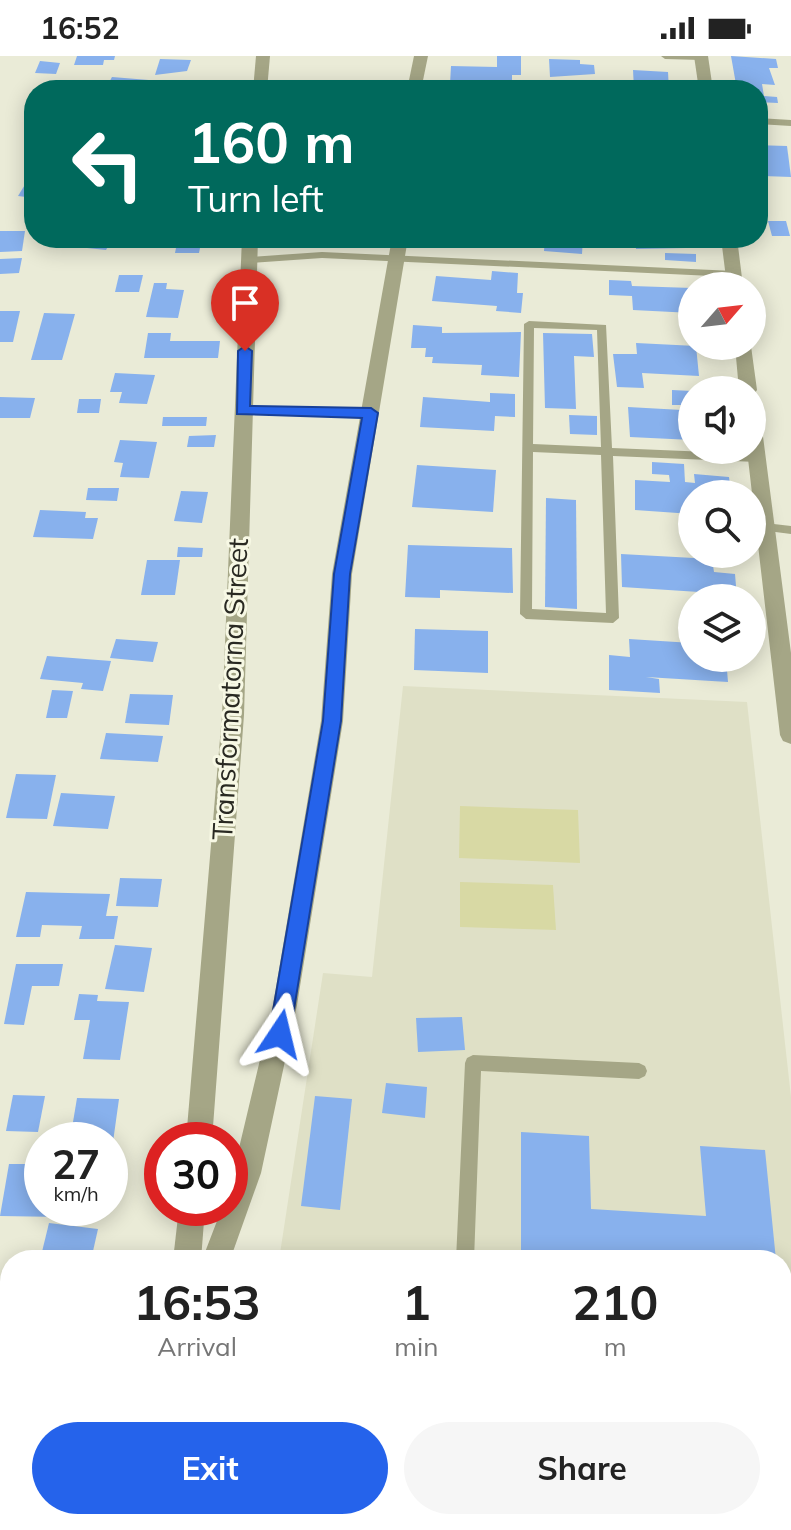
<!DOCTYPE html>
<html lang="en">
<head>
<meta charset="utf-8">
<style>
  :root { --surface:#fff; --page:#f6f6f6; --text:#222; --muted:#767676; --accent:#2563eb }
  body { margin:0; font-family:Mulish,sans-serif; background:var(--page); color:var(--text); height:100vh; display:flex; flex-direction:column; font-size:30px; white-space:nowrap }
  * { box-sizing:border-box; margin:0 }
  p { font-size:26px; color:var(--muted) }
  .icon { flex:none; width:44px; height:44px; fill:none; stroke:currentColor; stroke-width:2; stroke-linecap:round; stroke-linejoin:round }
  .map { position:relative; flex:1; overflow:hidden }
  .sheet { position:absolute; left:0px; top:1194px; width:792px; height:280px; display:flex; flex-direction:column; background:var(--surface); border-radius:32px 32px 0 0; box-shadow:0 4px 20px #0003 }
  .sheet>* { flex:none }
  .top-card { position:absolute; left:24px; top:24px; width:744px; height:168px; border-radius:32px; box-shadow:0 4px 20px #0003; background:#00695c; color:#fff; overflow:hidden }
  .needle { width:52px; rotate:62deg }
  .fabs { position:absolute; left:678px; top:216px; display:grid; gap:16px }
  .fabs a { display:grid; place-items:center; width:88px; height:88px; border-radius:50%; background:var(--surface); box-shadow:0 4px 20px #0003; font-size:40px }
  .speed { position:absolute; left:24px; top:1066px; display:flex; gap:16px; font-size:40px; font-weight:700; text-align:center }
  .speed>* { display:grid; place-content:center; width:104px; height:104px; border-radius:50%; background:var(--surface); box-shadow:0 4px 20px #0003; line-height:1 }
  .speed small { font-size:20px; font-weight:400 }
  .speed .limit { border:12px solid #d22; background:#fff; color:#111 }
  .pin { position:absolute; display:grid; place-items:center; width:68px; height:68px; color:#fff; margin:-82px -34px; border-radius:50% 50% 50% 0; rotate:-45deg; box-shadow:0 0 8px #0007 }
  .pin .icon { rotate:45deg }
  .me { position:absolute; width:88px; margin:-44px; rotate:10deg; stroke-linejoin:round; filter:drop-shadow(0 0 6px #0008) }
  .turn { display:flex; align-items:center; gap:28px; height:168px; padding:0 32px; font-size:36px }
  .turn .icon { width:104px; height:104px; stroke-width:2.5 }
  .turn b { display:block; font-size:56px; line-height:68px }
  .eta { display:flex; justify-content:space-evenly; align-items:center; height:136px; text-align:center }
  .eta b { font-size:48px; font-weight:700; line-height:56px }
  .button { display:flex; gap:16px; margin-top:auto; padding:16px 32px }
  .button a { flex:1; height:92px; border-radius:48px; background:var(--accent); color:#fff; font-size:32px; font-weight:700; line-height:92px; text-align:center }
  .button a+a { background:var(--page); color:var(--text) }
  .status { display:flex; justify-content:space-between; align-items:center; height:56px; padding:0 40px; background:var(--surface); direction:ltr }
  .status svg { height:22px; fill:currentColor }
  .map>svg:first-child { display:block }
</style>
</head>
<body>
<div class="status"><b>16:52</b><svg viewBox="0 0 49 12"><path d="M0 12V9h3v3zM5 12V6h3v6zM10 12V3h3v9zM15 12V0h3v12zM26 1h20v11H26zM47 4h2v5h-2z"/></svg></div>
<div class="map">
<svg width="791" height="1474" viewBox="0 0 791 1474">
  <rect width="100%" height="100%" fill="#eaebd7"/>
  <path fill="#dfe0c6" d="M403,630L747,646L791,1041V1389L782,1387V1204H279L323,917L372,921Z"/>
  <g fill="#d8d9a4">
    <path d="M460,750L578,754L580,807L459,802Z"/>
    <path d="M460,826L553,829L556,874L460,871Z"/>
  </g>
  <g fill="#88b1ed">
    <path d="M77,0H115L114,4H104L103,9H74Z"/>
    <path d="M497,0H521V19H512V30L450,28L451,10L497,11Z"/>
    <path d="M731,0L776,3L778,12H769L775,29L762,28L764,40L777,41L778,47L758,46V34H737Z"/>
    <path d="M160,3L191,4L187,15L155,19Z"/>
    <path d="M549,3L580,4V8L594,9L595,18L550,21Z"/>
    <path d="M40,5L60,7L56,18L35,17Z"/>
    <path d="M633,14L668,16L669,34L634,33Z"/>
    <path d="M112,21L161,25L157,34H105Z"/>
    <path d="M758,89L787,90L791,121L763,120L758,109Z"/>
    <path d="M26,127H34V142L18,140Z"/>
    <path d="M768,165H786L790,180H772Z"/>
    <path d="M0,175H25L22,195L0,196Z"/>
    <path d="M93,182H113L106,194L87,192Z"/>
    <path d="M178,182H202L199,197H175Z"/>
    <path d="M545,182H583L582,198L544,195Z"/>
    <path d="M635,182H685L686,192L636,193Z"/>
    <path d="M665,197L696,198V206L665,204Z"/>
    <path d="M22,202L19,217L0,218V203Z"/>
    <path d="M492,215L518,217L517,237H523L521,257L496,255L497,250L432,245L436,220L491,224Z"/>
    <path d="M119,219H143L139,236H115Z"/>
    <path d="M609,224L631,225L632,230L692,232V257L633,254L632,240L609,239Z"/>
    <path d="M154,227H167L166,233L184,234L178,262L146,261Z"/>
    <path d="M0,255H20L13,286H0Z"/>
    <path d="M44,257L75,258L62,304H31Z"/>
    <path d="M413,269L442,271V277L521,276L519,321L481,319L482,309L432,307L433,301H425L426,292H411Z"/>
    <path d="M148,277H171L170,285H220L218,302H144Z"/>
    <path d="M543,277L592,278L594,301L574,300L576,353L545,352Z"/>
    <path d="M636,287L696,290L699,320L642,317L644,332L617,331L613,298H637Z"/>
    <path d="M115,317L155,319L147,348L119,347L122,336H110Z"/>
    <path d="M672,334L692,335V384L630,381L628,351L682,354V349H672Z"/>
    <path d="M490,337L515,338V361L495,360L494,375L420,371L423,341L490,346Z"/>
    <path d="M0,341L35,342L30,362H0Z"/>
    <path d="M79,343H101L99,357H77Z"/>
    <path d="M569,359L597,360V379L570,378Z"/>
    <path d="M163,361H207L206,370H162Z"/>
    <path d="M216,379L214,391H187L189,380Z"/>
    <path d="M120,384L157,386L149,422L120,421L123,407L114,406Z"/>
    <path d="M652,406L684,408L685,426L695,427L694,418L729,421L731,438H692V458L635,454V424L670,426L669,419L652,418Z"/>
    <path d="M417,409L496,414L493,456L412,451Z"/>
    <path d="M88,432H119L117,445L86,444Z"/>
    <path d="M181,435L208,436L202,467L174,465Z"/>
    <path d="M546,442L576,444L577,553L545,551Z"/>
    <path d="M40,454L86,456L85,462H98L93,483L33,481Z"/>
    <path d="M408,489L512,492L513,537L440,534V542L405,541Z"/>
    <path d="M178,491L203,492L202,501H177Z"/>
    <path d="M621,498L712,503L714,516L735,518L737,542H700L699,536L622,531Z"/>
    <path d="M147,504H180L175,539H141Z"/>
    <path d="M415,573L488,575V617L414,614Z"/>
    <path d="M116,583L158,586L153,606L110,602Z"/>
    <path d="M629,583L692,587V602H726L728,626L646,621L659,623L660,637L609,634V599L630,601Z"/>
    <path d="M47,600L111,605L103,635L81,633L83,627L40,623Z"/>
    <path d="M52,634L73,635L67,662H46Z"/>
    <path d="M130,638L173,639L169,669L125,667Z"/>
    <path d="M106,677L163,680L158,706L100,703Z"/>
    <path d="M16,718L56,719L47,763L6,762Z"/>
    <path d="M61,737L115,740L108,773L53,770Z"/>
    <path d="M120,822L162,823L158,851L116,850Z"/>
    <path d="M26,836L110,838L106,860H118L114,883H79L82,870L42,869L40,881H16Z"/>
    <path d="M115,889L152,892L144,936L105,933Z"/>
    <path d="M16,908H63L59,930H32L24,969L4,968Z"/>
    <path d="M79,938L98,939L97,945L129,946L120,1004L83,1003L90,964H74Z"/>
    <path d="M462,961L465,994L418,996L416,962Z"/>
    <path d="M386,1027L427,1031L425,1062L382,1057Z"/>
    <path d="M13,1039L45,1040L38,1076L6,1075Z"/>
    <path d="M315,1040L352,1043L340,1154L301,1150Z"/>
    <path d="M77,1042L119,1043L112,1093L110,1084H70Z"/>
    <path d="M521,1076L589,1080L591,1153L706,1160L700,1090L765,1094L776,1204H521Z"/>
    <path d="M9,1108H42V1152H63L61,1161L0,1160Z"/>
    <path d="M49,1167L98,1173L91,1204H40Z"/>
  </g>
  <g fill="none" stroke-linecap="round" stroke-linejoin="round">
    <g fill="#a5a686" fill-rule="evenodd">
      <path d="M661,0H705V1L701,4L665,3Z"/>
      <path d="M758,62L791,64V70L758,68Z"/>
      <path d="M322,196L734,215L739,218L734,221L322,202L249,207L244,204L249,201Z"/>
      <path d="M529,265L606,269L612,392L757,398L763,402L757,406L613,400L619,562L613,567L526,563L520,558L524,268ZM534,272L597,274L601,391L533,388ZM533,396L601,399L606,557L532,553Z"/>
      <path d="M243,351L371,353L377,357L371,361L239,358V352Z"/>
      <path d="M765,467L791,470V478L761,474L759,471L761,468Z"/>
      <path d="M473,999L639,1007L645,1010L647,1015L645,1020L639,1023L481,1015L474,1204H456L465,1007L467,1002Z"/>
      <path d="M438,1464H458L457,1474H437Z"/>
    </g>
    <g fill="#a5a686" fill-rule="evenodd">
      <path d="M256,0H270L267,34H253Z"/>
      <path d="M414,0H428L421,34H407Z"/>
      <path d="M694,0H708L713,34H699Z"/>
      <path d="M242,182H258L244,659L212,1084H186L222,659Z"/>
      <path d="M392,182H408L352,518L343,665L297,949L261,1117L230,1204H202L222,1152H230V1130L273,949L321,665L332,518Z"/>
      <path d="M721,182H737L743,230H727Z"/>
      <path d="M735,290H751L757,334L754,338L752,334H739Z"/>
      <path d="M752,359L761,365L791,597V688L783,685L780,679L747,394H752Z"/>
      <path d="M179,1152H205L201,1204H173Z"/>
      <path d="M245,1464H275L274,1474H244Z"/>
    </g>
    <g fill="#a5a686" fill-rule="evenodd">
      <path d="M0,1371L10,1374V1404L0,1401Z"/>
      <path d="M271,1464H333L337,1474H275Z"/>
    </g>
  </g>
  <path fill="#2563eb" stroke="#184099" stroke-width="2" d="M245,290L252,295L250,350L371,352L378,357L350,518L341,665L290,978L287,984L280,987L272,984L269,978L323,665L334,518L362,362L237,358L238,295Z"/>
  <g text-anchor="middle" stroke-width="6" stroke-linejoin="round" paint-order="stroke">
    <g font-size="28" fill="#292922" stroke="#f7f8e4">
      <text transform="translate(230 633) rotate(-87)" y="10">Transformatorna Street</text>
    </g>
  </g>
</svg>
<div class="fabs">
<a><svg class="needle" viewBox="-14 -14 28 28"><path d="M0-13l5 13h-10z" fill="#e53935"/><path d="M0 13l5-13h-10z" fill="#767676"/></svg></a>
<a><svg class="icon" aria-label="sound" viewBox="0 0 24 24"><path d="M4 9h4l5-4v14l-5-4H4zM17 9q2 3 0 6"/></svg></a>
<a><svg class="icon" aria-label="search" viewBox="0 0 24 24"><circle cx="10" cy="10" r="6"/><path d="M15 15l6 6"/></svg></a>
<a><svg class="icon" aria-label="layers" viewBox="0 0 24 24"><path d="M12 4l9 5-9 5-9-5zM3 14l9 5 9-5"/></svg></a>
</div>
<div class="speed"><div>27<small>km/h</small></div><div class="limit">30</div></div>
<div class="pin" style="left:245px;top:295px;background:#d93025"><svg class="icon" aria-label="arrive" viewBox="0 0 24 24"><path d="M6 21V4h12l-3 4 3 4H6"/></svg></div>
<svg class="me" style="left:280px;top:978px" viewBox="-20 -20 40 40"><path d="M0-17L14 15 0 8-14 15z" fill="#2563eb" stroke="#fff" stroke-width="4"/></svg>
<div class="top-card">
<div class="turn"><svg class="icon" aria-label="left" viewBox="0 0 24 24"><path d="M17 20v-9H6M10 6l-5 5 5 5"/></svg><div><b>160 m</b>Turn left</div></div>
</div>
<section class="sheet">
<div class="eta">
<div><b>16:53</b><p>Arrival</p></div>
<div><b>1</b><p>min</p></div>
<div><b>210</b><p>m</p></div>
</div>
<div class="button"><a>Exit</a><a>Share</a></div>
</section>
</div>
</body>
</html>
